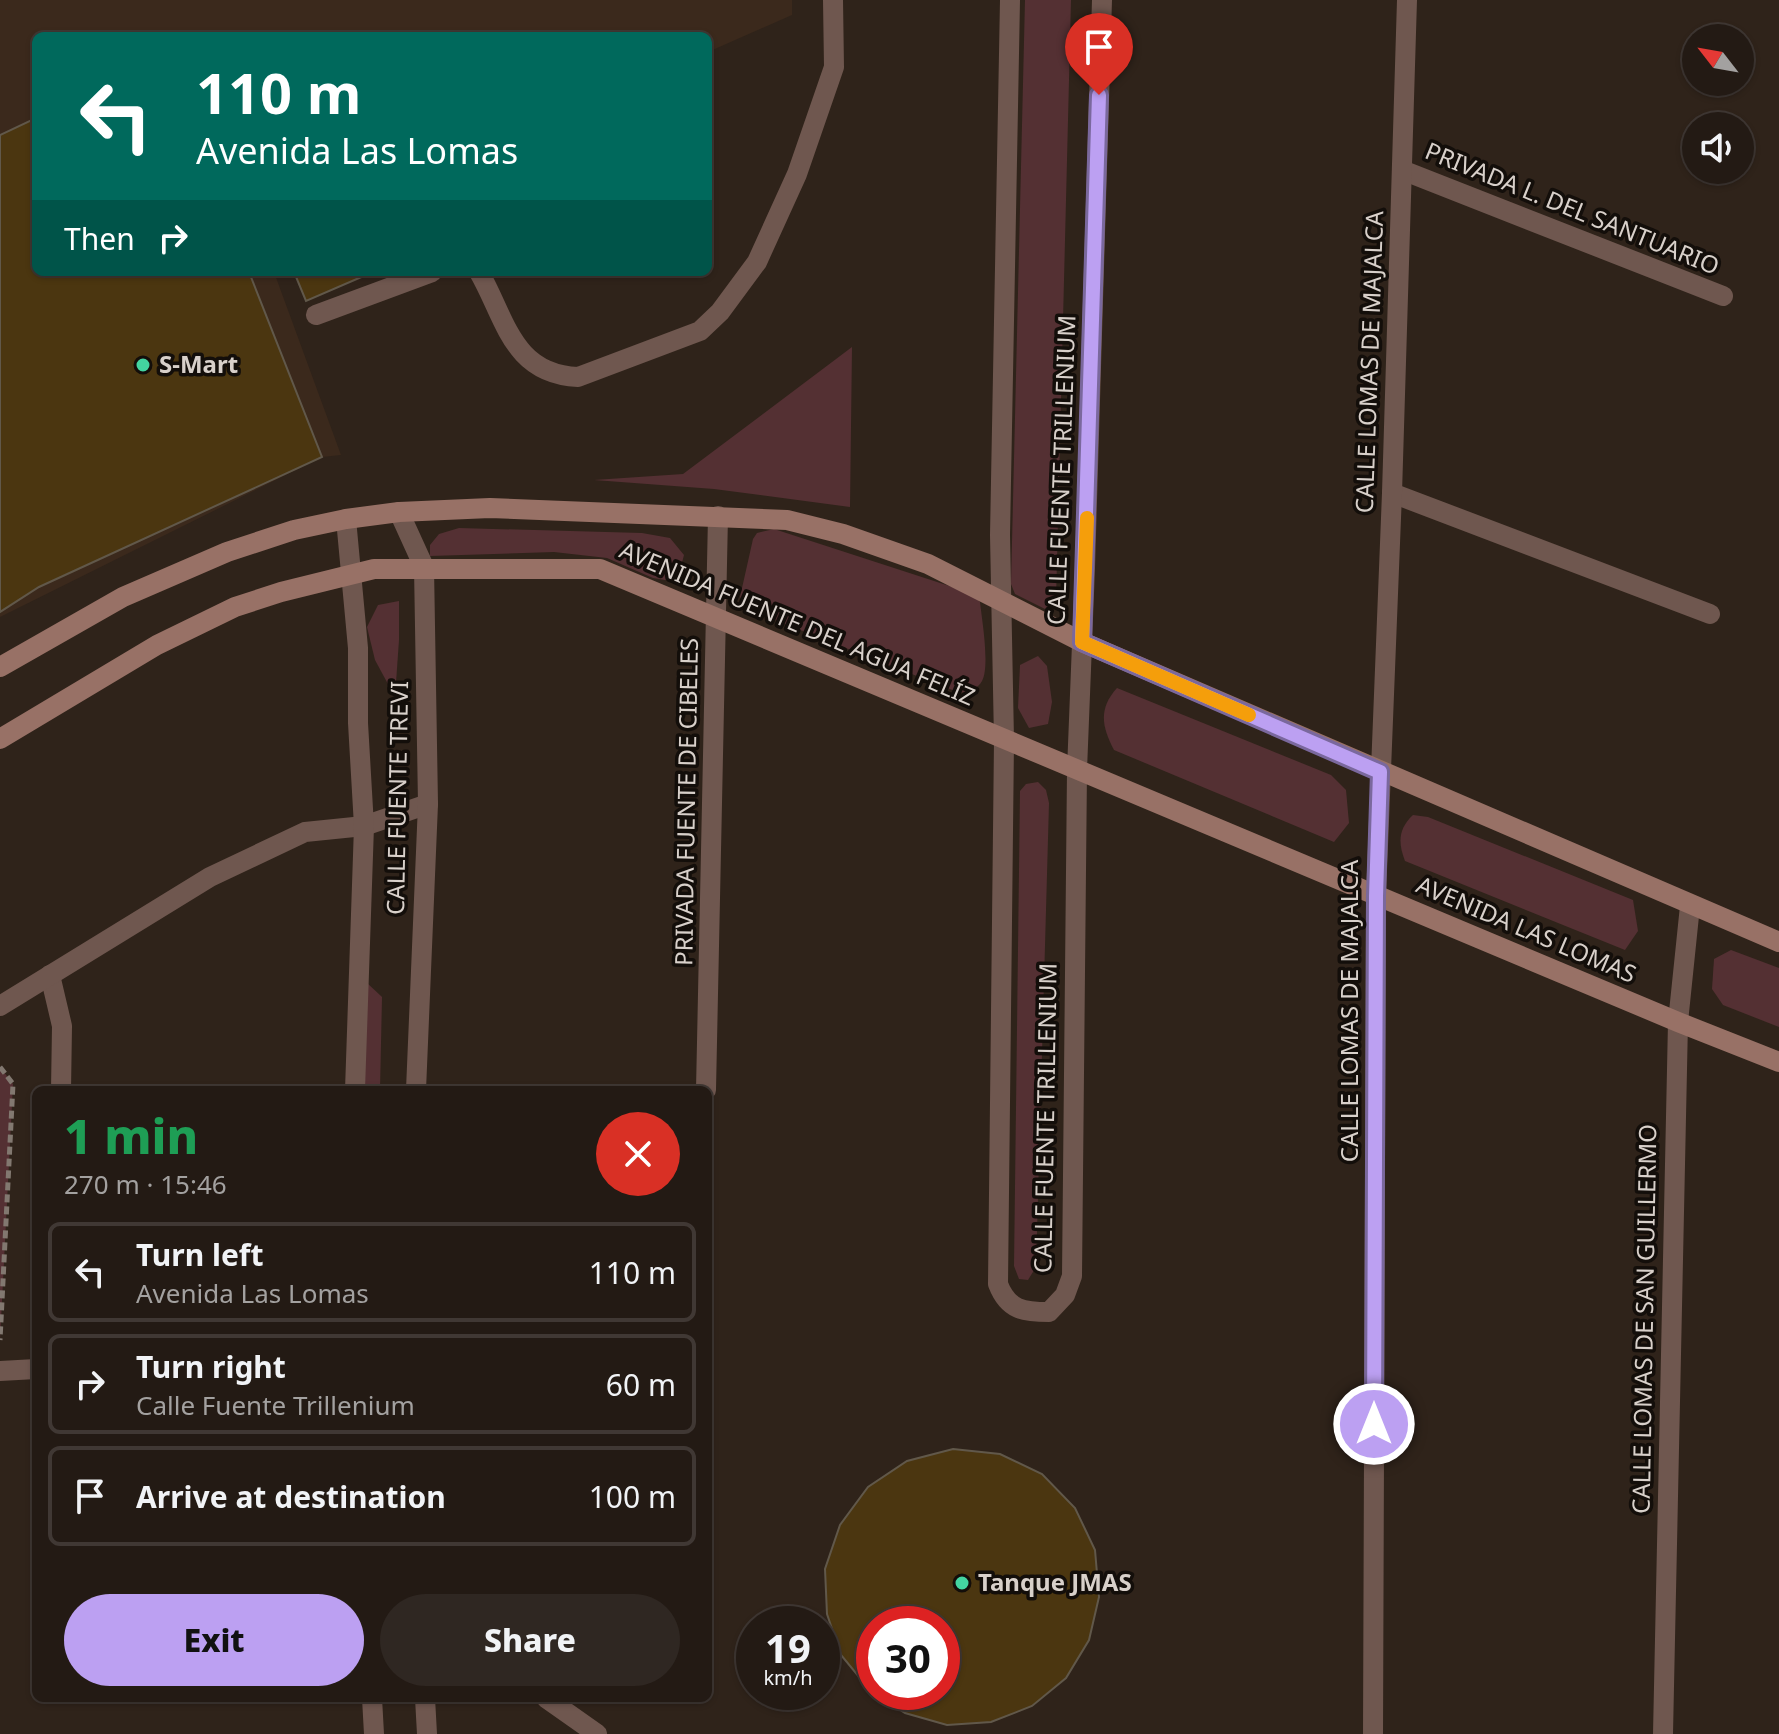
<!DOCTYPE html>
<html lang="en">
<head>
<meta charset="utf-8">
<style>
  :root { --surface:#231a14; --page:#2f2722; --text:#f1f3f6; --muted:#a3a1a0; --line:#403834; --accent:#bca0f2 }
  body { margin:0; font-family:"Noto Sans",sans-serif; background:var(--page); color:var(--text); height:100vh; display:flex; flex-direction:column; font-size:30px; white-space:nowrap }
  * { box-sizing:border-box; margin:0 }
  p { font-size:26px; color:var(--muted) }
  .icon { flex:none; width:44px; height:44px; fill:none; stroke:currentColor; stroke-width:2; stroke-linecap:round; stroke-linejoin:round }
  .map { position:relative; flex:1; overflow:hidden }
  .sheet { position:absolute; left:32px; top:1086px; width:680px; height:616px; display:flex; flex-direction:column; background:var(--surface); border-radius:12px; box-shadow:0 2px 6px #0004,0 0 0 2px var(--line) }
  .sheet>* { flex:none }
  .hud { position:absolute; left:32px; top:32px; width:680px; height:244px; border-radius:12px; box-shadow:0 2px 6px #0004,0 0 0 2px var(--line); background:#00695c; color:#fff; overflow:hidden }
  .needle { width:52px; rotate:301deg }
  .buttons { position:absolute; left:1682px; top:24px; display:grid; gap:16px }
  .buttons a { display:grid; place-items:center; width:72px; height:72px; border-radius:50%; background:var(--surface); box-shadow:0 2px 6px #0004,0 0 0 2px var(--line); font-size:40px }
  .speed { position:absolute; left:736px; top:1606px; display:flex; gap:16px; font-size:40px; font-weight:700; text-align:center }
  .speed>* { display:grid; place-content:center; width:104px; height:104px; border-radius:50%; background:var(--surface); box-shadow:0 2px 6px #0004,0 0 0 2px var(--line); line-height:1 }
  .speed small { font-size:20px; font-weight:400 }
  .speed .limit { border:12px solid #d22; background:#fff; color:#111 }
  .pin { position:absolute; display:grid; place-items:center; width:68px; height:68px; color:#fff; margin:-82px -34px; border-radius:50% 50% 50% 0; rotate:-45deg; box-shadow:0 0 8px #0007 }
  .pin .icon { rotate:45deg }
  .me { position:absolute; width:88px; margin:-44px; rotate:0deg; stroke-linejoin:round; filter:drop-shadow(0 0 6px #0008) }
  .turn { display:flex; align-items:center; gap:28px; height:168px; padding:0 32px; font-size:36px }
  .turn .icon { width:104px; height:104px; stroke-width:2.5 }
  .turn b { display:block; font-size:56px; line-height:68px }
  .then { display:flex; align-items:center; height:76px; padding:0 32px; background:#0003; gap:16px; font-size:30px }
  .round { display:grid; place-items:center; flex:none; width:84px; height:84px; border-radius:42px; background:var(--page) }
  .overview { display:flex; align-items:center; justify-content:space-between; height:136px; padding:0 32px }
  h1 { font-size:48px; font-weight:800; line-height:60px; color:#1e9e55 }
  .action { display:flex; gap:16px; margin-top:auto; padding:16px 32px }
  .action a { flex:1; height:92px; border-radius:48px; background:var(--accent); color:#111; font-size:32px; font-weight:800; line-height:92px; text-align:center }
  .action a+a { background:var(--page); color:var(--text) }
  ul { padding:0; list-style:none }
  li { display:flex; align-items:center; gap:24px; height:100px; margin:0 16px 12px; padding:0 16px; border:4px solid var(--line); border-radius:12px }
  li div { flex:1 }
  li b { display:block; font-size:30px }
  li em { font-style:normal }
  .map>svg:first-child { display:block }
</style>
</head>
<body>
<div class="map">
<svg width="1779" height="1734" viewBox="0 0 1779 1734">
  <rect width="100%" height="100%" fill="#2f231a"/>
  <path fill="#3b291c" d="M0,0H792V15L708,52V36H36V272H274L341,455L322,457L0,617Z"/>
  <g fill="#543033">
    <path d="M1025,0H1071L1056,600L1045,609L1015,594L1011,584Z"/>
    <path d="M852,347L850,507L714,489L594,480L683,474Z"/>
    <path d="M459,528L642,533L670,538L684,555L677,582L653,578L607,558L554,552L430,556V545L439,534Z"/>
    <path d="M774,529L971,593L980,602C982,620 990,666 982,681C978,689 968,691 960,693L747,609L740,597L753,539L757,533Z"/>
    <path d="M399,601V640L395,697L375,660L367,627L378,605Z"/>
    <path d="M1038,656L1047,666L1052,702L1048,724L1029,728L1018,708L1020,665Z"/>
    <path d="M1117,688L1331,775L1346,790L1349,823L1334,842L1114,750C1102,727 1098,709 1117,688Z"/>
    <path d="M1038,782L1046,790L1049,803L1036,1267L1028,1280L1019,1279L1014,1266L1020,791L1026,784Z"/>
    <path d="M1413,815L1428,817L1633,900L1638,931L1625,950L1405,861C1398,843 1398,829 1413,815Z"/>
    <path d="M1731,950L1779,968V1027L1723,1005L1712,989L1714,959Z"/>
    <path d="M366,982L382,997L380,1090H354Z"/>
    <path d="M0,1067L13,1084L0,1340Z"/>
  </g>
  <g fill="#4b3610" stroke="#61584a" stroke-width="2" fill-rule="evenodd">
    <path d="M36,118V272H249L322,457L39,587L0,612V135Z"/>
    <path d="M294,272H373L306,301Z"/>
    <path d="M953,1449L1000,1454L1042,1474L1075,1508L1095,1550L1099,1597L1089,1640L1066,1678L1032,1706L991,1722L947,1725L905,1713L869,1689L841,1655L827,1614L825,1569L840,1525L868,1487L907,1461ZM874,1624H942V1692H874Z"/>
  </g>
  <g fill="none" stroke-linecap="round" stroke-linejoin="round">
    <path stroke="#827870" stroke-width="5" stroke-dasharray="8 4" stroke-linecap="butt" d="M0,1067L13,1084L0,1340"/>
    <g stroke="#6f574f" stroke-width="20">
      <path d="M479,272C506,319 512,374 578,377L700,331L720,312L757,262L797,174L834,67L833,0"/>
      <path d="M316,315L432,272"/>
    </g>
    <g stroke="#6f574f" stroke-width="20">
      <path d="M1010,0L1000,535L1004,740L998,1284C1008,1310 1023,1312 1049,1312L1065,1295L1072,1276L1077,770L1085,568L1102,0"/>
      <path d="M1402,170L1723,296"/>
      <path d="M1392,493L1710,614"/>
      <path d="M50,975L62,1026L61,1090"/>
      <path d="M0,1006L210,877L305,832L364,826L428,804"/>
      <path d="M706,1090L718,516"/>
      <path d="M0,1371L36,1369"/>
      <path d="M546,1698L597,1734"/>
      <path d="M1373,1734L1376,896L1392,493L1407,0"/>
      <path d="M1663,1734L1678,1022L1690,906"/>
    </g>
    <g stroke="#6f574f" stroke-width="20">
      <path d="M399,512L424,567L428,804L416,1090"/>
      <path d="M346,519L358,648V723L364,826L355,1090"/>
      <path d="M372,1698L374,1734"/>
      <path d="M425,1698L427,1734"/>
    </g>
    <g stroke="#987166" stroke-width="20">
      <path d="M0,667L123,597L227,552L294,530L346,519L399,512L490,508L787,520L843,534L928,564L1082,642L1779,942"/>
      <path d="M0,739L157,645L235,607L281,592L374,569H600L1678,1022L1779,1062"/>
    </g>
  </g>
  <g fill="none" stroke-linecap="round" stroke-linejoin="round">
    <defs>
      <path id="route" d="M1099,95L1082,642L1380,772L1376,896L1374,1424"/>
    </defs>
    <use href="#route" stroke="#7a689d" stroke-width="20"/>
    <use href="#route" stroke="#bca0f2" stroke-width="14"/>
    <path stroke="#f59e0b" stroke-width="14" d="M1087,518L1082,642L1249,715"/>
  </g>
  <g fill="#43d4a0" stroke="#130e0a" stroke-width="3">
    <circle cx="143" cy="365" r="8"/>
    <circle cx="962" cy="1583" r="8"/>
  </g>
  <g text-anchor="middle" stroke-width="7" stroke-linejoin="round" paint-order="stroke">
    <g font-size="24" fill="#d8d0ca" stroke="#130e0a">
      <text transform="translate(1572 209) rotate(22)" y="8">PRIVADA L. DEL SANTUARIO</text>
      <text transform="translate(1370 362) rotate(-88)" y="8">CALLE LOMAS DE MAJALCA</text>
      <text transform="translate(1062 470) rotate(-88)" y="8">CALLE FUENTE TRILLENIUM</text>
      <text transform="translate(797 624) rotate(23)" y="8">AVENIDA FUENTE DEL AGUA FELÍZ</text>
      <text transform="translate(398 798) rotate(-89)" y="8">CALLE FUENTE TREVI</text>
      <text transform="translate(687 802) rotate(-89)" y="8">PRIVADA FUENTE DE CIBELES</text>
      <text transform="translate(1526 930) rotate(23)" y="8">AVENIDA LAS LOMAS</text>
      <text transform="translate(1350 1011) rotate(-90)" y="8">CALLE LOMAS DE MAJALCA</text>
      <text transform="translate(1046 1118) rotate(-89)" y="8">CALLE FUENTE TRILLENIUM</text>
      <text transform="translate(1645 1319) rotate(-89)" y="8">CALLE LOMAS DE SAN GUILLERMO</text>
    </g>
    <g font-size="24" font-weight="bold" fill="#d8d0ca" stroke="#130e0a" text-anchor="start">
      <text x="159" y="373">S-Mart</text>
      <text x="978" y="1591">Tanque JMAS</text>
    </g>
  </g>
</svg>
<div class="buttons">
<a><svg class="needle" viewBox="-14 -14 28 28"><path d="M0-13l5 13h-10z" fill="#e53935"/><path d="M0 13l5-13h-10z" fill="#a3a1a0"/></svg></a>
<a><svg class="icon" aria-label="sound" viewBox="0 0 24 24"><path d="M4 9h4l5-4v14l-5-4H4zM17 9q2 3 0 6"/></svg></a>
</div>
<div class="speed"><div>19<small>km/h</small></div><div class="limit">30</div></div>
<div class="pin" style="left:1099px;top:95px;background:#d93025"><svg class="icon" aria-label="arrive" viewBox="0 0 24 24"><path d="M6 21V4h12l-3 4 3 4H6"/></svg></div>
<svg class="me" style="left:1374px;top:1424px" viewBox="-20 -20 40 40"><circle r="17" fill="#bca0f2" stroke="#fff" stroke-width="3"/><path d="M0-11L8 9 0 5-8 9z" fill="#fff"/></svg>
<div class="hud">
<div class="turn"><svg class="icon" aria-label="left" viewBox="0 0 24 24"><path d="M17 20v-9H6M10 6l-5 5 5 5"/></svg><div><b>110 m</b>Avenida Las Lomas</div></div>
<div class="then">Then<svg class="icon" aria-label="right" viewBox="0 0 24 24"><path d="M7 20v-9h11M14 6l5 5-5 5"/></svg></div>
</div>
<section class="sheet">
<div class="overview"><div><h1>1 min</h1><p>270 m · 15:46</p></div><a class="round" style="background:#d93025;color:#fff"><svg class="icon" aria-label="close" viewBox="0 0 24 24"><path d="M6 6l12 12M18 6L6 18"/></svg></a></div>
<ul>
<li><svg class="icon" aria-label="left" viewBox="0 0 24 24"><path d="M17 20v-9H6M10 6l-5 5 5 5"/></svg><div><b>Turn left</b><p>Avenida Las Lomas</p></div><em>110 m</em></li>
<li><svg class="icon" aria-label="right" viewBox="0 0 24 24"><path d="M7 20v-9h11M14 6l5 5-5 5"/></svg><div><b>Turn right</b><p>Calle Fuente Trillenium</p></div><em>60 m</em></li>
<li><svg class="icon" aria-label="arrive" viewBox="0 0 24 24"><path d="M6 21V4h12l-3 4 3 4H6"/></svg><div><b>Arrive at destination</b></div><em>100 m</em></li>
</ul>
<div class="action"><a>Exit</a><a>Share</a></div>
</section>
</div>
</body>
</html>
